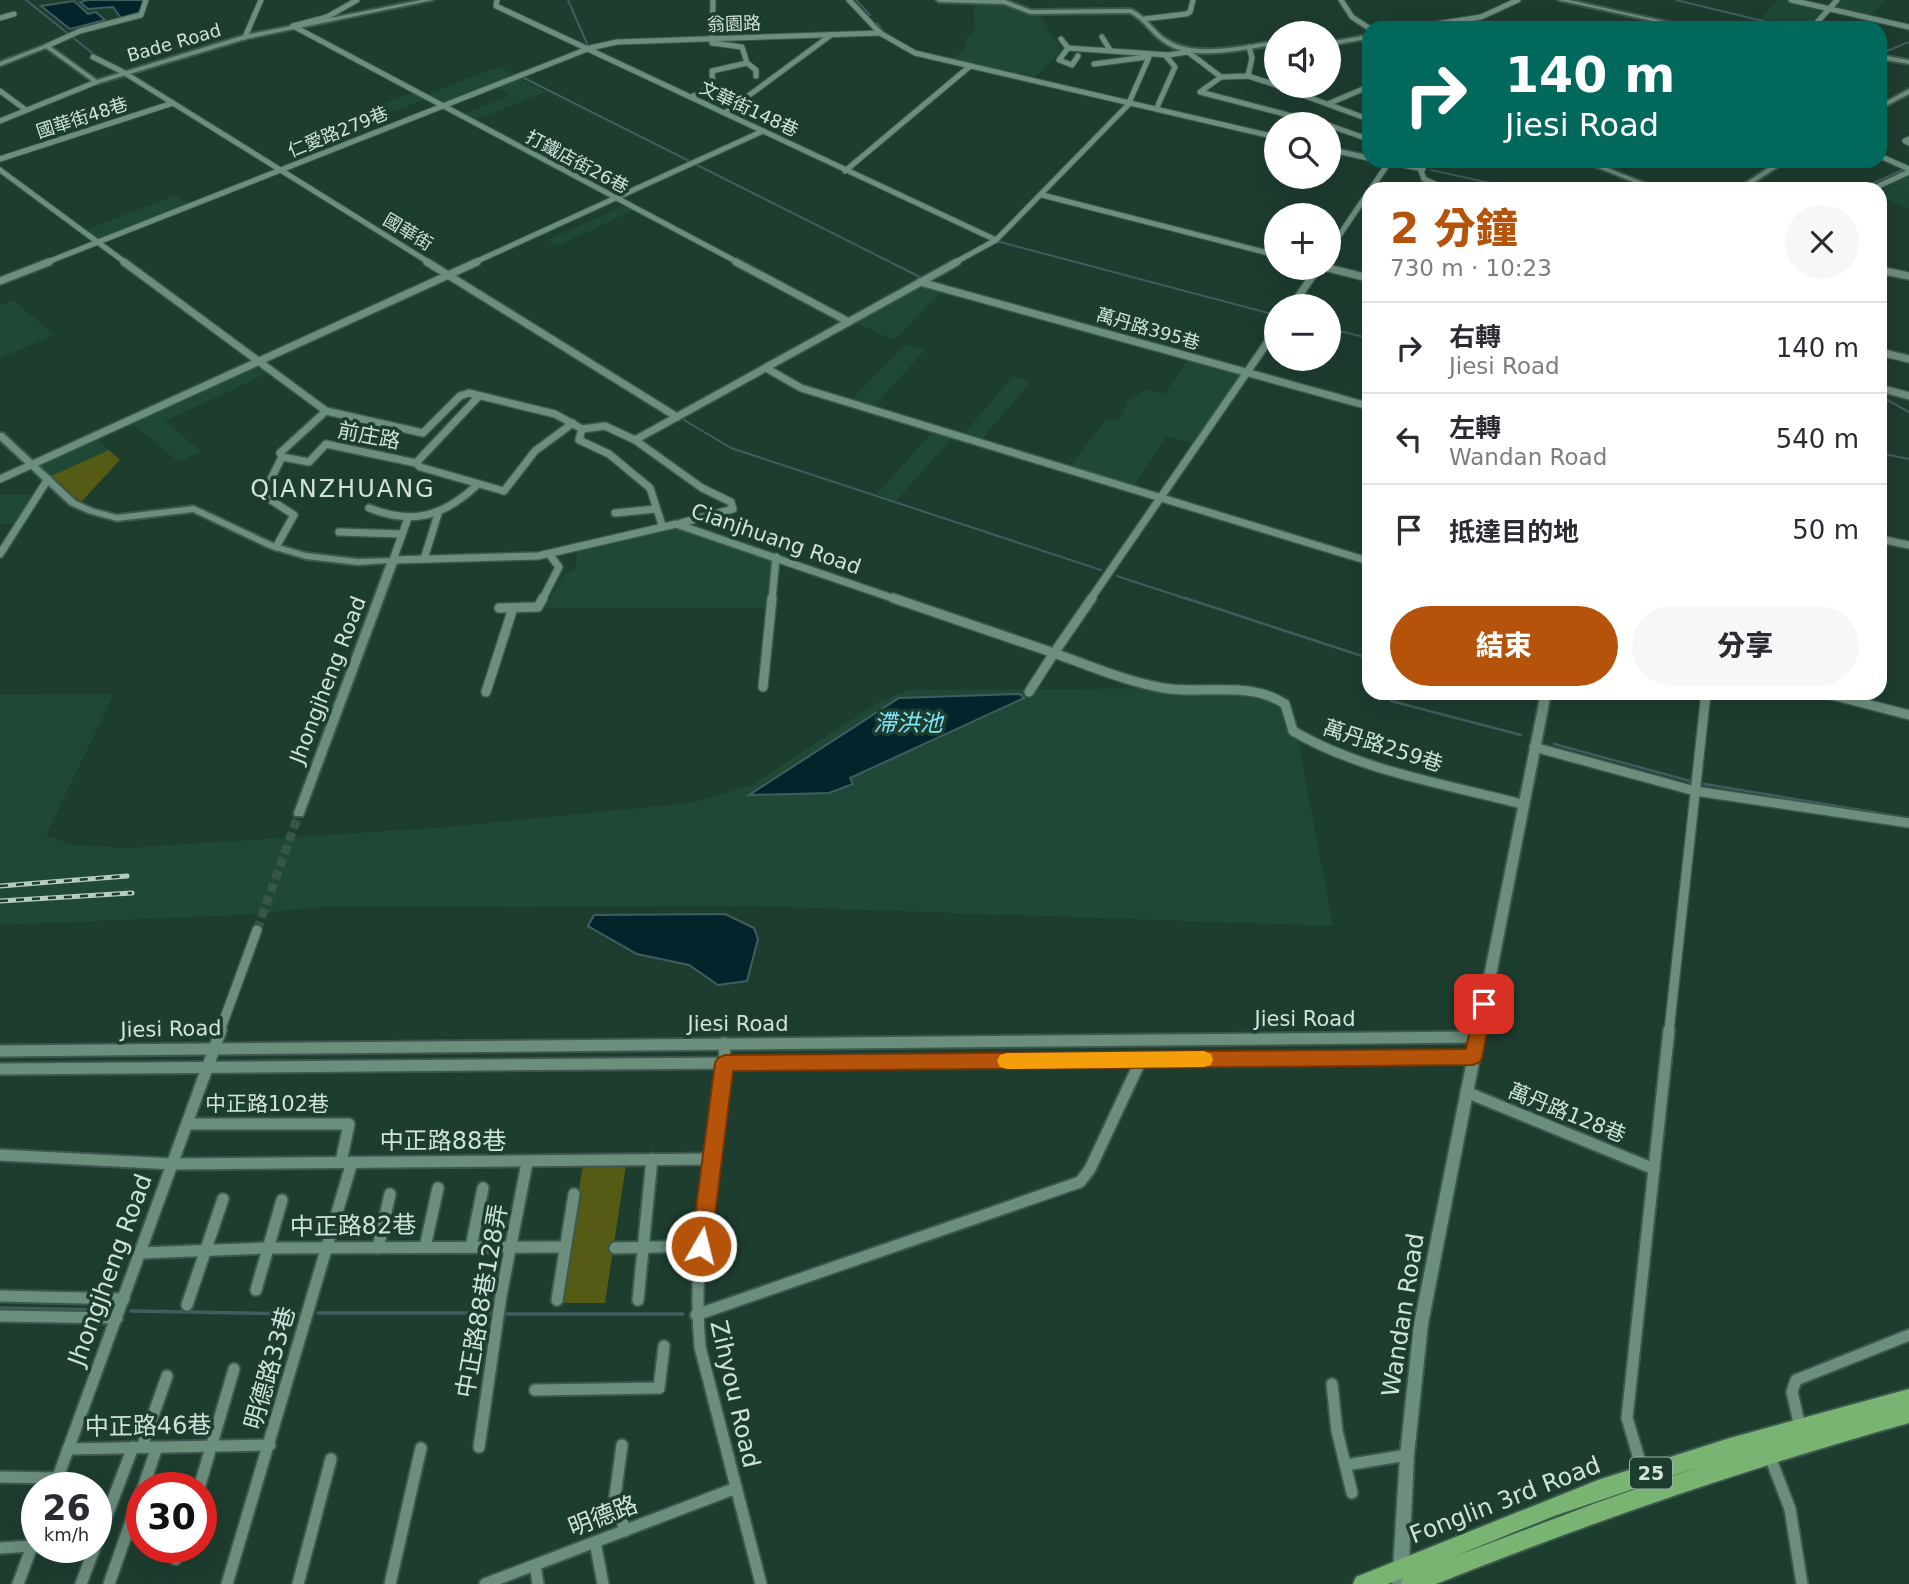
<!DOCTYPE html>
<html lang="zh-TW">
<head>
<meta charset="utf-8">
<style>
  :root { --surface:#fff; --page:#f7f7f7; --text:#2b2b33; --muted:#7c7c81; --line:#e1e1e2; --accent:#b45309 }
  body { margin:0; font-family:"DejaVu Sans","Noto Sans TC",sans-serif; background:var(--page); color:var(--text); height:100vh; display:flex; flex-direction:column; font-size:26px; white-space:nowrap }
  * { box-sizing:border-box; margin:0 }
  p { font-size:23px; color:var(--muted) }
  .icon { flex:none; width:38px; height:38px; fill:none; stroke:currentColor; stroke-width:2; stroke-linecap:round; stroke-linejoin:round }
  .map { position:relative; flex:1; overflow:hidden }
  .side { position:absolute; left:1362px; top:182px; width:525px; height:518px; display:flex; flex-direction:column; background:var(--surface); border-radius:21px; box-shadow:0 7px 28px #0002 }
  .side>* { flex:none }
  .banner { position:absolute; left:1362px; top:21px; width:525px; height:147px; border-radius:21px; box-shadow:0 7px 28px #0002; background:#00695c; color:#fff; overflow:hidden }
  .fabs { position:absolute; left:1264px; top:21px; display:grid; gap:14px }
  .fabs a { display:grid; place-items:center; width:77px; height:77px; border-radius:50%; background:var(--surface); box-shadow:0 7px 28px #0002; font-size:35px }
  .speed { position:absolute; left:21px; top:1472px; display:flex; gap:14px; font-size:35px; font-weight:700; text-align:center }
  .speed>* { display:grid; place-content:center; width:91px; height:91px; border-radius:50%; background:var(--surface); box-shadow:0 7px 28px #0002; line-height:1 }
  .speed small { font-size:18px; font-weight:400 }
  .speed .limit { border:10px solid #d22; background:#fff; color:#111 }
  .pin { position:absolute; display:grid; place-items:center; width:60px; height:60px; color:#fff; margin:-30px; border-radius:14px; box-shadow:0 4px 10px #0006 }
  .me { position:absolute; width:77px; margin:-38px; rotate:8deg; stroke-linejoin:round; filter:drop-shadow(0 0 5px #0008) }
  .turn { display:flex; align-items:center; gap:24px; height:147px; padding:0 28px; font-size:32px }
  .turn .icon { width:91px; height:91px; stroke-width:2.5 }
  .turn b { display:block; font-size:49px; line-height:60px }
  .round { display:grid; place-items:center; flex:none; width:74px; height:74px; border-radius:37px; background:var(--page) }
  .headline { display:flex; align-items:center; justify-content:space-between; height:119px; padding:0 28px }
  h1 { font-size:42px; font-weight:800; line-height:52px; color:var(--accent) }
  .cta { display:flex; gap:14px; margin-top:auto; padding:14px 28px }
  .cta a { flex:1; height:80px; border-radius:42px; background:var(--accent); color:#fff; font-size:28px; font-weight:800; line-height:80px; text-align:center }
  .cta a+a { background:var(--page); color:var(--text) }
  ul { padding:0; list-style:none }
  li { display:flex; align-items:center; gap:21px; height:91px; padding:0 28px; border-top:2px solid var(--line) }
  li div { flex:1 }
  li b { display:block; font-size:26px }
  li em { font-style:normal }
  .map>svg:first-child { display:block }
</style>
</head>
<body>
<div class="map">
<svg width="1909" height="1584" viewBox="0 0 1909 1584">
  <rect width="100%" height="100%" fill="#1d3d2f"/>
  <g fill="#1f4836">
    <path d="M1778,0H1791L1826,8L1810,28L1761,18Z"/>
    <path d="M1839,0H1884L1871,16L1833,8Z"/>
    <path d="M973,2L1006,4L1022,13L1039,14L1062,50L1035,77L953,59L967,47L964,40L975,31Z"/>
    <path d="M498,67L518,76L446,104L428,94Z"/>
    <path d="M518,78L545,92L475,120L464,114L511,95L496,87Z"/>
    <path d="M413,92L426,99L351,128L339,121Z"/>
    <path d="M1909,173V209L1880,196V189H1874Z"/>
    <path d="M176,195L189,204L99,239L85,230Z"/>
    <path d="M625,205L634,210L557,246L548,240Z"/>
    <path d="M923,285L944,289L894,340L856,323Z"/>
    <path d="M13,300L55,335L0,358V305Z"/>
    <path d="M905,344L925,350L873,407L851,400Z"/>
    <path d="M1190,357L1244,371L1193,444L1167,436L1133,487L1069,467L1107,418L1119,421L1128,400L1146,389L1164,394Z"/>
    <path d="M254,364L266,374L165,421L201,451L179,462L130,422Z"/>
    <path d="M1013,376L1031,382L981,440L963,435Z"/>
    <path d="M934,430L953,437L896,501L877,494Z"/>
    <path d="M96,438L109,450L51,476L39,464Z"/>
    <path d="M0,495H35L17,524H0Z"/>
    <path d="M664,527H684L775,558L769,608H545L563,575L575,569L577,548Z"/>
    <path d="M1208,688L1273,691L1290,697L1333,926L753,906L320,907L242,915L0,925V695L114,694L46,835L72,845L127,848L447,827L691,803L752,785L880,701L909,690Z"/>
  </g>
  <g fill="#555a15">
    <path d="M109,450L120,460L81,502L51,476Z"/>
    <path d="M583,1165H626L605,1303H560Z"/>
  </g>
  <g fill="#03242b" stroke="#405d5f" stroke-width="2">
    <path d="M88,0H145L142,12L121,18L113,7L88,9L80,2Z"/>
    <path d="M74,1L88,14L96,12L105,20L70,29L41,6Z"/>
    <path d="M1020,694L1024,698L850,778L853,784L829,793L749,795L899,698Z"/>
    <path d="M725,914L754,928L758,939L747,981L718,985L689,965L637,954L588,926L594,915Z"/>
  </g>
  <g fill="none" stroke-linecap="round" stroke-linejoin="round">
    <g stroke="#405d5f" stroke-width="2">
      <path d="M26,0L96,56"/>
      <path d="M568,0L589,48"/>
      <path d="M856,0L870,15"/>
      <path d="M1676,0L1792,28"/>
      <path d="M877,23L884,33"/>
      <path d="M1880,49L1887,51L1909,42"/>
      <path d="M522,77L922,278"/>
      <path d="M1328,146L1368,155"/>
      <path d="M1431,170L1517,189"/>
      <path d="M1860,189L1905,169"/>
      <path d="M996,241L1276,315"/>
      <path d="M1328,328L1368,338"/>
      <path d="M1880,396L1909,412"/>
      <path d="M684,420L731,448L1101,570"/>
      <path d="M1880,453L1909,459"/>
      <path d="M1117,576L1190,600"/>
    </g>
    <g stroke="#405d5f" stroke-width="2.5">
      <path d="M1185,598L1368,658"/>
      <path d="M1382,698L1384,693"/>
      <path d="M1391,701L1521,735"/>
      <path d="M1554,744L1690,781"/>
      <path d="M1704,784L1909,818"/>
    </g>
    <g stroke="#405d5f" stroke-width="3.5">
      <path d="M0,1308L100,1310"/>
      <path d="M131,1311L299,1314"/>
      <path d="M318,1313H494"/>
      <path d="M501,1314H683"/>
    </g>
    <path stroke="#385648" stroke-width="9" stroke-dasharray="9 4.5" stroke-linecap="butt" d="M257,930L299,813"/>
    <defs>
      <g id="minor-far3">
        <path d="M497,0L496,6L996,240"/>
        <path d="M849,0L880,33L915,53L1276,137"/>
        <path d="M1341,0L1352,17L1369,28"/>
        <path d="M1791,0L1909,27"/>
        <path d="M0,18L14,14"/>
        <path d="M1144,19L1186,14L1190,12L1193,0"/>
        <path d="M293,26L739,263"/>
        <path d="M293,26L327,17L357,0"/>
        <path d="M1411,28L1481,17L1518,0"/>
        <path d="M1812,28L1837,0"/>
        <path d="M245,37L261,0"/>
        <path d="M1102,37L1110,50"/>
        <path d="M1061,39L1068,48L1059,60L1072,65L1078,56"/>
        <path d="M47,46L80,31L141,15L146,0"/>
        <path d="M1068,48L1168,55L1188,52L1221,77L1248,76L1276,85"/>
        <path d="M93,57L123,72L430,263"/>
        <path d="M747,63L756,70V76"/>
        <path d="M1094,64L1147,57"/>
        <path d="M1248,76L1252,58L1249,47"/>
        <path d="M1221,77L1200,92L1323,124"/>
        <path d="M1278,86L1368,119"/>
        <path d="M0,91L26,110"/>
        <path d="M691,97L713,87L712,71L747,63L742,47L712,43L713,0"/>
        <path d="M1330,103L1368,87"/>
        <path d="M1158,105L1175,67L1165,55"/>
        <path d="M725,113L831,35"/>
        <path d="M0,121L96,82"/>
        <path d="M1328,125L1368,139"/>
        <path d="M1909,139L1905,141L1909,143"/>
        <path d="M1328,149L1368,158"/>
        <path d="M1880,156L1909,169"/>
        <path d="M0,159L173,103"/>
        <path d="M1383,161L1423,169"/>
        <path d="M1421,161L1425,163L1421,171L1424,179L1446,189"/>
        <path d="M0,170L126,263"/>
        <path d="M845,171L969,67"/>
        <path d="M1371,189L1389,162"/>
        <path d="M1872,189L1909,172"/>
        <path d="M1042,195L1276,255"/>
        <path d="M1328,252L1368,193"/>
        <path d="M45,263L590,48L617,42L880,33"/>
        <path d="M473,263L763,131"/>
        <path d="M954,263L996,240L1128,105L1149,57"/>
      </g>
      <g id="minor-far2">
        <path d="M124,262L326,411L423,433L460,396L469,393L555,414L582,429L605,426L635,440"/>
        <path d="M427,262L677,417"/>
        <path d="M736,262L849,322"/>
        <path d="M1328,268L1368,278"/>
        <path d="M1880,270L1909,276"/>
        <path d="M0,281L49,262"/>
        <path d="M920,282L1368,406"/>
        <path d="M1292,306L1318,268"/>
        <path d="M1880,352L1909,359"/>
        <path d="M766,368L801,388L1368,561"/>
        <path d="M1880,388L1909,396"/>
        <path d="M582,429L579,440L609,454L650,488L662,525"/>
        <path d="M282,457L309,462L326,444L416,463L420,467L504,491L535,451L573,423"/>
        <path d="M416,463L479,396"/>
        <path d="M0,479L477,262"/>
        <path d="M369,508C412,525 443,517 477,485"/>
        <path d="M615,513L656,509"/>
        <path d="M408,518L393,560L538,556L676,524L898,600"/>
        <path d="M681,523L733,509L731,502L702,488L635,440L957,262"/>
        <path d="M339,532L402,534"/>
        <path d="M1880,539L1909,545"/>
        <path d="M276,547L294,515L263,495L282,457L280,453L326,411"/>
        <path d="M0,554L48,479"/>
        <path d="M424,559L438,514"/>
        <path d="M542,600L559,567L549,554"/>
        <path d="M772,600L776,557"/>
        <path d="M1090,600L1276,330"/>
      </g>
      <g id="minor-far1">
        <path d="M893,598L1054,653L1092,598"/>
        <path d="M499,608L538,607L543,598"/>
        <path d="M763,687L772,598"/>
        <path d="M486,692L513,608"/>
        <path d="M1029,692L1054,653C1090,666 1125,681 1163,688C1204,695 1249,680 1285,704L1293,731C1361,771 1446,784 1522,804"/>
        <path d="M1824,693L1909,715"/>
        <path d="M1534,747L1695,791L1909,823"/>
        <path d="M220,1031L257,930"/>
        <path d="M1669,1031L1706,693"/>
      </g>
      <g id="minor">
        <path d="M724,1043L725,1063C713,1158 691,1251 700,1347L761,1584"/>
        <path d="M0,1051L1477,1037"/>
        <path d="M0,1069L1473,1057"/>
        <path d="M1466,1092L1654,1169"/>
        <path d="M187,1124H349L341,1162"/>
        <path d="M0,1155L173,1164L713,1159"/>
        <path d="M425,1247L438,1188"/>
        <path d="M471,1247L483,1188"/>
        <path d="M378,1248L390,1194"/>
        <path d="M615,1248L701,1246"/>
        <path d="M141,1253L266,1248L565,1247"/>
        <path d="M256,1290L282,1200"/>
        <path d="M0,1296L124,1299"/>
        <path d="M557,1300L574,1194"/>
        <path d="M638,1300L652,1159"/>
        <path d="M187,1305L223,1199"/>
        <path d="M696,1315L1080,1182L1090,1169L1141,1060"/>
        <path d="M0,1316L117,1318"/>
        <path d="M1332,1384L1337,1431L1352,1493"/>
        <path d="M535,1390L659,1388L664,1346"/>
        <path d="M1800,1427L1792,1392L1796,1380L1909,1335"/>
        <path d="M622,1445L615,1496L625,1531"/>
        <path d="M142,1447L167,1376"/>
        <path d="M479,1447L501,1296L527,1163"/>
        <path d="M68,1449L270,1445"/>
        <path d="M1769,1454L1790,1509L1802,1584"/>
        <path d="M1346,1465L1407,1455"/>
        <path d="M1644,1475L1627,1418L1669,1030"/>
        <path d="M0,1477L57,1478"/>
        <path d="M54,1488L221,1030"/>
        <path d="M143,1488L157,1447"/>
        <path d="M199,1488L234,1369"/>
        <path d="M595,1542L603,1584"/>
        <path d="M96,1544L133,1447"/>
        <path d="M0,1548L32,1546"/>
        <path d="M176,1559L180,1547"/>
        <path d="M535,1565L538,1584"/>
        <path d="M18,1584L37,1533"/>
        <path d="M81,1584L95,1547"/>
        <path d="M109,1584L142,1490"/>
        <path d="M227,1584L352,1162"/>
        <path d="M298,1584L331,1459"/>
        <path d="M390,1584L421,1448"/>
        <path d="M485,1584L736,1488"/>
      </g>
      <g id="tertiary">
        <path d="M421,0H433L246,39L96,84L46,48L0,66V62L47,44L97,80L245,35Z"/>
        <path d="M936,0H1005L1031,10L1131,9C1147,16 1154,32 1168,40C1197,58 1244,45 1276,41V45C1243,49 1191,63 1163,42C1150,33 1144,20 1130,13L1030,14L1004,4L939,2Z"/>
        <path d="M1558,0H1569L1695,28H1684Z"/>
        <path d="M1362,36L1368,40V45L1361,40L1328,46V42Z"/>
        <path d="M1880,55L1909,60V64L1880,59Z"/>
        <path d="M1909,89V94L1880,109V105Z"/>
        <path d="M1581,161H1590L1660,189H1651Z"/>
        <path d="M1779,161H1787L1744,189H1736Z"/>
        <path d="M0,433H3L76,501L94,509L117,515L194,506L275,544L306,553L358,559L396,558L398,560L303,816H295L294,813L387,563L358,565L306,559L269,548L193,512L117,521L88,513L70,505L0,440Z"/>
        <path d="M1541,693H1551L1428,1324L1414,1455L1408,1584H1392L1400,1455L1414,1324Z"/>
      </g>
      <path id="primary" d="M1909,1389V1423C1748,1468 1591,1522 1436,1584H1401L1403,1578L1388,1584H1353L1356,1577L1598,1480L1730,1438ZM1707,1464L1596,1503L1453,1557L1554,1516Z"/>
    </defs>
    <use href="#minor-far3" stroke="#3c584d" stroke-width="7"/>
    <use href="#minor-far2" stroke="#3c584d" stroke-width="10"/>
    <use href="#minor-far1" stroke="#3c584d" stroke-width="12"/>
    <use href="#minor" stroke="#3c584d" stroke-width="15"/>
    <use href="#tertiary" stroke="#3c584d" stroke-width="4"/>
    <use href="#primary" stroke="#3c584d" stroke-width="4"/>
    <use href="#minor-far3" stroke="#6c8e7d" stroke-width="5"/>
    <use href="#minor-far2" stroke="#6c8e7d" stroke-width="7"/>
    <use href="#minor-far1" stroke="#6c8e7d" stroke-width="9"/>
    <use href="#minor" stroke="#6c8e7d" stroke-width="11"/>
    <use href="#tertiary" fill="#6c8e7d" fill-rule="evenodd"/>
    <use href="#primary" fill="#79b472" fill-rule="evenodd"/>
    <defs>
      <g id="rail">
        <path d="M0,886L127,876"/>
        <path d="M0,901L132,893"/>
      </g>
    </defs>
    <use href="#rail" stroke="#b8ccc3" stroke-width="5"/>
    <use href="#rail" stroke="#1d3d2f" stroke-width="2.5" stroke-dasharray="8" stroke-linecap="butt"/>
  </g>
  <path fill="#b45309" stroke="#753606" stroke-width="2" d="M1484,996L1493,1004L1482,1057L1480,1062L1473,1065L733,1071L711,1246L708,1253L701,1256L694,1253L691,1246L715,1063L718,1058L725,1055L1466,1049L1475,1004Z"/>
  <path fill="#f59e0b" d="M1204,1051L1211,1054L1213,1059L1211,1065L1204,1067L1007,1069L1000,1067L997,1061L1000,1055L1007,1053Z"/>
  <g text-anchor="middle" stroke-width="7" stroke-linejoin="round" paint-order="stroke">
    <g font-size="18" fill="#d0e2d9" stroke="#1d3d2f">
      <text transform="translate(734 24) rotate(-2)" y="6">翁園路</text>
      <text transform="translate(174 43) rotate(-16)" y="6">Bade Road</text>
      <text transform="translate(749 109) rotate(25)" y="6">文華街148巷</text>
      <text transform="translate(82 118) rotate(-18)" y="6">國華街48巷</text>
      <text transform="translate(338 132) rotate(-22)" y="6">仁愛路279巷</text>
      <text transform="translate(577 162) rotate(28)" y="6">打鐵店街26巷</text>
      <text transform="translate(408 232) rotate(31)" y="6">國華街</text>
      <text transform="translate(1148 329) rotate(16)" y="6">萬丹路395巷</text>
    </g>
    <rect fill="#1d3d2f" stroke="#9ab0a6" stroke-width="2" x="1630" y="1457.5" width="42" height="31" rx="5"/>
    <g font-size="19" font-weight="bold" fill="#d0e2d9">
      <text x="1651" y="1480">25</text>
    </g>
    <g font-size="21" fill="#d0e2d9" stroke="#1d3d2f">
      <text transform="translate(369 436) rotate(11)" y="7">前庄路</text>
      <text transform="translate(776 539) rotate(19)" y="7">Cianjhuang Road</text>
      <text transform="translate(328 680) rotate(-69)" y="7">Jhongjheng Road</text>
      <text transform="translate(1383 746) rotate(18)" y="7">萬丹路259巷</text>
      <text x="1305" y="1026">Jiesi Road</text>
      <text x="738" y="1031">Jiesi Road</text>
      <text transform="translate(171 1029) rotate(-1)" y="7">Jiesi Road</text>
      <text x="267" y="1111">中正路102巷</text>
      <text transform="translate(1567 1113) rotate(22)" y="7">萬丹路128巷</text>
    </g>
    <g font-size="23" font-style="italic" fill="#7ee6fd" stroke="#1d3d2f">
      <text x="908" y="731">滯洪池</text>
    </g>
    <g font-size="24" letter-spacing="2" fill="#d0e2d9" stroke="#1d3d2f">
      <text x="343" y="497">QIANZHUANG</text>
    </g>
    <g font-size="24" fill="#d0e2d9" stroke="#1d3d2f">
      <text x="443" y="1149">中正路88巷</text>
      <text transform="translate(353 1226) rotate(-1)" y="8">中正路82巷</text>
      <text transform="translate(110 1270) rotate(-70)" y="8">Jhongjheng Road</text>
      <text transform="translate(482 1301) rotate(-80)" y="8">中正路88巷128弄</text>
      <text transform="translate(1403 1315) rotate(-81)" y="8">Wandan Road</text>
      <text transform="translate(270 1368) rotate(-74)" y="8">明德路33巷</text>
      <text transform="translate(735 1394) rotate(77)" y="8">Zihyou Road</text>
      <text transform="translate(148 1426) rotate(-1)" y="8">中正路46巷</text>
      <text transform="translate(1505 1500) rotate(-21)" y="8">Fonglin 3rd Road</text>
      <text transform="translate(603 1516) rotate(-21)" y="8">明德路</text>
    </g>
  </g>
</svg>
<div class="fabs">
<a><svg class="icon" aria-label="sound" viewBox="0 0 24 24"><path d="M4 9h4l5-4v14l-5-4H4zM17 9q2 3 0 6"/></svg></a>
<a><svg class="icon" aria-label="search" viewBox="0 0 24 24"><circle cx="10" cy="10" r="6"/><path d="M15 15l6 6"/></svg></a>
<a>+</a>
<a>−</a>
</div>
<div class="speed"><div>26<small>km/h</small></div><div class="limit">30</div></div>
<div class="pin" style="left:1484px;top:1004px;background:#d93025"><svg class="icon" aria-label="arrive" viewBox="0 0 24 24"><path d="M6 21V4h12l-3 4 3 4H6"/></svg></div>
<svg class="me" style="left:701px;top:1246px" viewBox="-20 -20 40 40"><circle r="17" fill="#b45309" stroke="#fff" stroke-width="3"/><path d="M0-11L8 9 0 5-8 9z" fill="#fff"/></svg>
<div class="banner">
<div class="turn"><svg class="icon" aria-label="right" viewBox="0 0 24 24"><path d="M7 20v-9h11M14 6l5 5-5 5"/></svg><div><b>140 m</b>Jiesi Road</div></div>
</div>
<section class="side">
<div class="headline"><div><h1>2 分鐘</h1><p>730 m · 10:23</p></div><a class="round"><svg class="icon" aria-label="close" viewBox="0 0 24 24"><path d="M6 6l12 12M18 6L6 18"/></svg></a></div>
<ul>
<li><svg class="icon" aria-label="right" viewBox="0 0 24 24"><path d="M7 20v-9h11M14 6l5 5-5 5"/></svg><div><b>右轉</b><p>Jiesi Road</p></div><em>140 m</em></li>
<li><svg class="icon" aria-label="left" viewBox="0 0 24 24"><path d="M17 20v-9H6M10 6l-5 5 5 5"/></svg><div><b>左轉</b><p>Wandan Road</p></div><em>540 m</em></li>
<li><svg class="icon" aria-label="arrive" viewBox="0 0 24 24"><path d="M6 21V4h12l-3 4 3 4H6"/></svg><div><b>抵達目的地</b></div><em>50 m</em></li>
</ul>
<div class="cta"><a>結束</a><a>分享</a></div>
</section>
</div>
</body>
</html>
